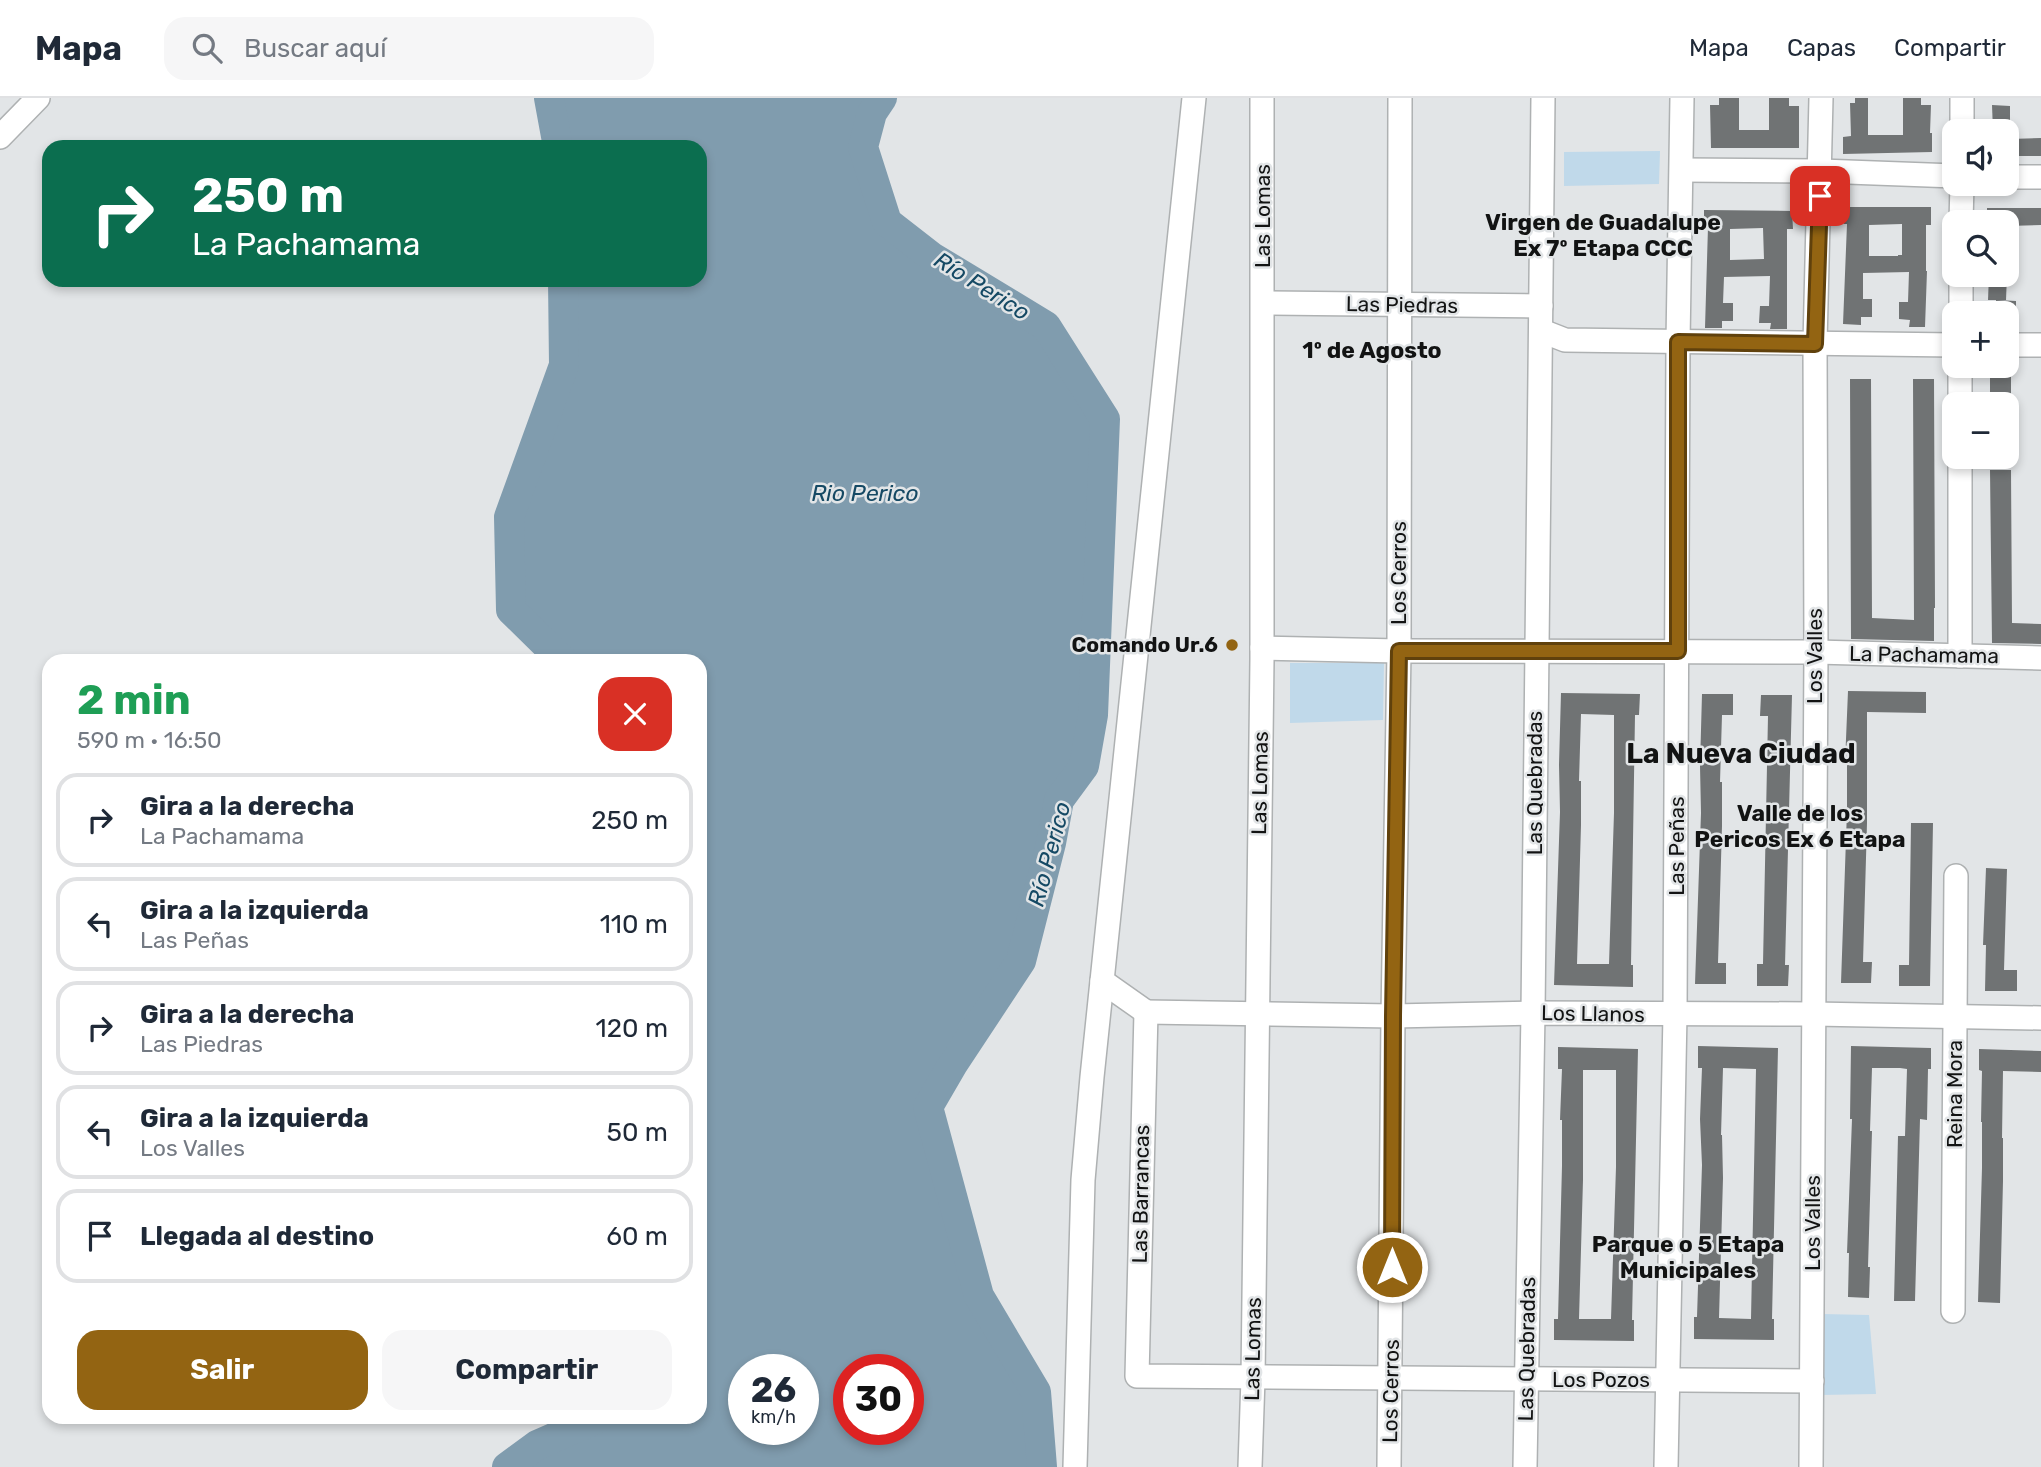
<!DOCTYPE html>
<html lang="es">
<head>
<meta charset="utf-8">
<style>
  :root { --surface:#fff; --page:#f6f6f7; --text:#1f2937; --muted:#747a83; --line:#e0e1e3; --accent:#936412 }
  body { margin:0; font-family:Rubik,sans-serif; background:var(--page); color:var(--text); height:100vh; display:flex; flex-direction:column; font-size:26px; white-space:nowrap }
  * { box-sizing:border-box; margin:0 }
  p { font-size:23px; color:var(--muted) }
  .icon { flex:none; width:38px; height:38px; fill:none; stroke:currentColor; stroke-width:2; stroke-linecap:round; stroke-linejoin:round }
  .map { position:relative; flex:1; overflow:hidden }
  .sheet { position:absolute; left:42px; top:556px; width:665px; height:770px; display:flex; flex-direction:column; background:var(--surface); border-radius:21px; box-shadow:0 4px 10px #0003 }
  .sheet>* { flex:none }
  .guide { position:absolute; left:42px; top:42px; width:665px; height:147px; border-radius:21px; box-shadow:0 4px 10px #0003; background:#0b6e4f; color:#fff; overflow:hidden }
  .buttons { position:absolute; left:1942px; top:21px; display:grid; gap:14px }
  .buttons a { display:grid; place-items:center; width:77px; height:77px; border-radius:14px; background:var(--surface); box-shadow:0 4px 10px #0003; font-size:35px }
  .speed { position:absolute; left:728px; top:1256px; display:flex; gap:14px; font-size:35px; font-weight:700; text-align:center }
  .speed>* { display:grid; place-content:center; width:91px; height:91px; border-radius:50%; background:var(--surface); box-shadow:0 4px 10px #0003; line-height:1 }
  .speed small { font-size:18px; font-weight:400 }
  .speed .limit { border:10px solid #d22; background:#fff; color:#111 }
  .pin { position:absolute; display:grid; place-items:center; width:60px; height:60px; color:#fff; margin:-30px; border-radius:14px; box-shadow:0 4px 10px #0006 }
  .me { position:absolute; width:77px; margin:-38px; rotate:0deg; stroke-linejoin:round; filter:drop-shadow(0 0 5px #0008) }
  .turn { display:flex; align-items:center; gap:24px; height:147px; padding:0 35px; font-size:32px }
  .turn .icon { width:91px; height:91px; stroke-width:2.5 }
  .turn b { display:block; font-size:49px; line-height:60px }
  .round { display:grid; place-items:center; flex:none; width:74px; height:74px; border-radius:21px; background:var(--page) }
  .overview { display:flex; align-items:center; justify-content:space-between; height:119px; padding:0 35px }
  h1 { font-size:42px; font-weight:700; line-height:52px; color:#1e9e55 }
  .action { display:flex; gap:14px; margin-top:auto; padding:14px 35px }
  .action a { flex:1; height:80px; border-radius:21px; background:var(--accent); color:#fff; font-size:28px; font-weight:700; line-height:80px; text-align:center }
  .action a+a { background:var(--page); color:var(--text) }
  ul { padding:0; list-style:none }
  li { display:flex; align-items:center; gap:21px; height:94px; margin:0 14px 10px; padding:0 21px; border:4px solid var(--line); border-radius:21px }
  li div { flex:1 }
  li b { display:block; font-size:26px }
  li em { font-style:normal }
  header { display:flex; align-items:center; gap:42px; box-sizing:border-box; height:98px; padding:0 35px; background:var(--surface); border-bottom:2px solid var(--line) }
  header strong { font-size:33px }
  nav { display:flex; gap:38px; margin-inline-start:auto; font-size:24px }
  .search { width:490px; height:63px; background:var(--page); display:flex; align-items:center; gap:18px; box-sizing:border-box; padding:0 24px; border-radius:21px; color:var(--muted); font-size:26px }
  .map>svg:first-child { display:block }
</style>
</head>
<body>
<header>
<strong>Mapa</strong>
<div class="search"><svg class="icon" aria-label="search" viewBox="0 0 24 24"><circle cx="10" cy="10" r="6"/><path d="M15 15l6 6"/></svg>Buscar aquí</div>
<nav><a>Mapa</a><a>Capas</a><a>Compartir</a></nav>
</header>
<div class="map">
<svg width="2041" height="1369" viewBox="0 0 2041 1369">
  <rect width="100%" height="100%" fill="#e2e5e7"/>
  <g fill="#c0d9ea">
    <path d="M1660,53L1659,86L1564,88V54Z"/>
    <path d="M1290,565H1384L1383,622L1290,625Z"/>
    <path d="M1822,1216L1869,1217L1876,1296L1821,1297Z"/>
  </g>
  <path fill="#809cae" fill-rule="evenodd" d="M549,0H882L872,15L863,49L887,124L933,159L1046,228L1105,321L1093,617L1084,668L1059,702L1051,745L1021,863L953,966L928,1009L979,1198L1036,1294L1042,1369H507L537,1347L599,1320H700V564L564,563L511,512L509,419L564,267L563,182H700V49H558ZM803,1272V1332H744V1272ZM908,1272V1332H849V1272Z"/>
  <g fill="none" stroke-linecap="round" stroke-linejoin="round">
    <g stroke="#809cae" stroke-width="30">
      <path d="M549,0L558,49"/>
      <path d="M882,0L872,15L863,49L887,124L932,159L1046,228L1105,321L1093,617L1084,668L1059,702L1051,745L1021,863L953,966L928,1009L979,1198L1036,1294L1042,1369"/>
      <path d="M563,182L564,267L509,419L511,512L564,564"/>
      <path d="M507,1369L537,1347L599,1320"/>
    </g>
  </g>
  <g fill="#707374" fill-rule="evenodd">
    <path d="M1719,0H1739V32H1769V0H1789V8H1799V50H1711L1710,7H1719Z"/>
    <path d="M1855,0H1868V37H1903V0H1921V7H1931L1930,35H1932V54L1843,56V39L1851,38L1850,5H1855Z"/>
    <path d="M1992,7L2010,8V33H1993Z"/>
    <path d="M2041,40V58H2010V41Z"/>
    <path d="M1843,109H1931V127H1926V173H1927L1925,229H1909L1910,222L1899,221V204H1908L1909,174L1863,175V201H1872V219H1861V227L1843,226L1847,126H1844ZM1902,126V157H1898V158H1869V127Z"/>
    <path d="M1987,110H2041V127L2007,128V124H1987Z"/>
    <path d="M1704,112L1792,113L1793,131H1787V231H1770L1771,225H1759L1760,208H1769L1770,178L1724,179L1723,205H1733V223H1722V230H1705L1708,129H1704ZM1763,130L1764,161L1730,162V131Z"/>
    <path d="M1989,177H2007L2006,202H1988Z"/>
    <path d="M1996,202L2016,203V215H1996Z"/>
    <rect x="1990" y="276" width="21" height="30"/>
    <path d="M1850,281H1871L1872,520L1914,522L1913,281H1934L1935,510H1934V543L1851,541Z"/>
    <path d="M1990,372H2011L2012,525L2041,526V546L1992,545Z"/>
    <path d="M1848,593L1926,594V615L1867,614V725L1863,864H1872L1871,885H1841L1847,712V665H1845Z"/>
    <path d="M1561,595L1640,596L1639,617H1635L1631,867H1633V889L1554,887L1560,714L1559,667ZM1581,616L1614,617V715L1609,866H1577L1581,727V683H1579Z"/>
    <path d="M1702,596H1733V617H1722L1720,684H1722V728L1718,865H1726V886H1695L1701,715L1700,668Z"/>
    <path d="M1761,597H1792L1785,867H1789L1788,888H1757V866H1763L1768,618H1760Z"/>
    <path d="M1911,725H1933L1930,888H1899V867H1909Z"/>
    <path d="M1986,770L2007,771L2004,872H2017V893H1985L1986,847H1983Z"/>
    <path d="M1698,948L1778,950L1772,1221H1774V1242L1694,1241V1219H1697L1702,1067L1700,1021L1702,970H1698ZM1723,970L1756,971L1751,1221L1719,1220L1723,1080L1722,1037H1721Z"/>
    <path d="M1851,948L1931,950V971H1928L1927,1022L1920,1021L1915,1203H1894L1898,1038H1905L1907,971L1900,970H1872L1870,1033H1872L1868,1169H1870L1869,1200L1848,1199L1849,1155H1847L1852,1021H1850Z"/>
    <path d="M1558,949L1638,951L1632,1222H1634V1243L1554,1242V1221H1558L1562,1068V1022H1560L1562,971H1558ZM1583,972H1616V1069L1611,1221H1579L1583,1082Z"/>
    <path d="M1979,951L2041,953V974L2003,973L2002,1040H2003V1083L2000,1205L1978,1204L1982,1070V1024H1981L1982,973L1979,972Z"/>
  </g>
  <g fill="none" stroke-linecap="round" stroke-linejoin="round">
    <defs>
      <g id="minor">
        <path d="M1962,33V0"/>
        <path d="M0,39L38,0"/>
        <path d="M1682,72L1821,73L1955,78"/>
        <path d="M2007,79H2041"/>
        <path d="M1961,124L1962,86"/>
        <path d="M1263,205L1541,208"/>
        <path d="M1961,215V177"/>
        <path d="M1542,233L1565,242L1955,247"/>
        <path d="M2007,247H2041"/>
        <path d="M1960,306V268"/>
        <path d="M1262,550L1399,553L1816,554L2041,560"/>
        <path d="M1960,558V359"/>
        <path d="M1102,883L1146,914"/>
        <path d="M1146,914L1137,1278L1812,1283"/>
        <path d="M1146,914L1393,918L1533,915L1813,916L2041,920"/>
        <path d="M1953,1213L1956,778"/>
        <path d="M1075,1369L1083,1082L1092,979L1194,0"/>
        <path d="M1250,1369L1253,1280L1262,561V0"/>
        <path d="M1389,1369L1393,918L1399,553L1400,0"/>
        <path d="M1525,1369L1533,915L1543,0"/>
        <path d="M1666,1369L1675,916L1678,244L1682,0"/>
        <path d="M1811,1369L1816,554L1815,246L1821,0"/>
      </g>
    </defs>
    <use href="#minor" stroke="#aeb1b2" stroke-width="26"/>
    <use href="#minor" stroke="#fff" stroke-width="23"/>
  </g>
  <g fill="none" stroke-linecap="round" stroke-linejoin="round">
    <defs>
      <path id="route" d="M1392,1169L1393,918L1399,553H1678V244L1815,246L1820,98"/>
    </defs>
    <use href="#route" stroke="#60410c" stroke-width="18"/>
    <use href="#route" stroke="#936412" stroke-width="12"/>
  </g>
  <circle fill="#936412" stroke="#e2e5e7" stroke-width="2.5" cx="1232" cy="547" r="7"/>
  <g text-anchor="middle" stroke-width="5" stroke-linejoin="round" paint-order="stroke">
    <g font-size="21" fill="#121313" stroke="#e2e5e7">
      <text transform="translate(1263 118) rotate(-90)" y="7">Las Lomas</text>
      <text transform="translate(1402 207) rotate(1)" y="7">Las Piedras</text>
      <text transform="translate(1399 475) rotate(-90)" y="7">Los Cerros</text>
      <text transform="translate(1924 557) rotate(1)" y="7">La Pachamama</text>
      <text transform="translate(1815 558) rotate(-90)" y="7">Los Valles</text>
      <text transform="translate(1260 685) rotate(-89)" y="7">Las Lomas</text>
      <text transform="translate(1535 685) rotate(-90)" y="7">Las Quebradas</text>
      <text transform="translate(1677 748) rotate(-90)" y="7">Las Peñas</text>
      <text transform="translate(1593 916) rotate(1)" y="7">Los Llanos</text>
      <text transform="translate(1955 996) rotate(-90)" y="7">Reina Mora</text>
      <text transform="translate(1141 1096) rotate(-89)" y="7">Las Barrancas</text>
      <text transform="translate(1813 1125) rotate(-90)" y="7">Los Valles</text>
      <text transform="translate(1253 1251) rotate(-89)" y="7">Las Lomas</text>
      <text transform="translate(1527 1251) rotate(-89)" y="7">Las Quebradas</text>
      <text x="1601" y="1289">Los Pozos</text>
      <text transform="translate(1391 1293) rotate(-89)" y="7">Los Cerros</text>
    </g>
    <g font-size="21" font-weight="bold" fill="#121313" stroke="#e2e5e7" text-anchor="end">
      <text x="1218" y="554">Comando Ur.6</text>
    </g>
    <g font-size="23" font-weight="bold" fill="#121313" stroke="#e2e5e7">
      <text x="1603" y="132">Virgen de Guadalupe<tspan x="1603" dy="26">Ex 7º Etapa CCC</tspan></text>
      <text x="1372" y="260">1º de Agosto</text>
      <text x="1800" y="723">Valle de los<tspan x="1800" dy="26">Pericos Ex 6 Etapa</tspan></text>
      <text x="1688" y="1154">Parque o 5 Etapa<tspan x="1688" dy="26">Municipales</tspan></text>
    </g>
    <g font-size="23" font-style="italic" fill="#154964" stroke="#e2e5e7">
      <text transform="translate(982 188) rotate(32)" y="8">Río Perico</text>
      <text x="865" y="403">Rio Perico</text>
      <text transform="translate(1049 756) rotate(-75)" y="8">Río Perico</text>
    </g>
    <g font-size="28" font-weight="bold" fill="#121313" stroke="#e2e5e7">
      <text x="1741" y="665">La Nueva Ciudad</text>
    </g>
  </g>
</svg>
<div class="buttons">
<a><svg class="icon" aria-label="sound" viewBox="0 0 24 24"><path d="M4 9h4l5-4v14l-5-4H4zM17 9q2 3 0 6"/></svg></a>
<a><svg class="icon" aria-label="search" viewBox="0 0 24 24"><circle cx="10" cy="10" r="6"/><path d="M15 15l6 6"/></svg></a>
<a>+</a>
<a>−</a>
</div>
<div class="speed"><div>26<small>km/h</small></div><div class="limit">30</div></div>
<div class="pin" style="left:1820px;top:98px;background:#d93025"><svg class="icon" aria-label="arrive" viewBox="0 0 24 24"><path d="M6 21V4h12l-3 4 3 4H6"/></svg></div>
<svg class="me" style="left:1392px;top:1169px" viewBox="-20 -20 40 40"><circle r="17" fill="#936412" stroke="#fff" stroke-width="3"/><path d="M0-11L8 9 0 5-8 9z" fill="#fff"/></svg>
<div class="guide">
<div class="turn"><svg class="icon" aria-label="right" viewBox="0 0 24 24"><path d="M7 20v-9h11M14 6l5 5-5 5"/></svg><div><b>250 m</b>La Pachamama</div></div>
</div>
<section class="sheet">
<div class="overview"><div><h1>2 min</h1><p>590 m · 16:50</p></div><a class="round" style="background:#d93025;color:#fff"><svg class="icon" aria-label="close" viewBox="0 0 24 24"><path d="M6 6l12 12M18 6L6 18"/></svg></a></div>
<ul>
<li><svg class="icon" aria-label="right" viewBox="0 0 24 24"><path d="M7 20v-9h11M14 6l5 5-5 5"/></svg><div><b>Gira a la derecha</b><p>La Pachamama</p></div><em>250 m</em></li>
<li><svg class="icon" aria-label="left" viewBox="0 0 24 24"><path d="M17 20v-9H6M10 6l-5 5 5 5"/></svg><div><b>Gira a la izquierda</b><p>Las Peñas</p></div><em>110 m</em></li>
<li><svg class="icon" aria-label="right" viewBox="0 0 24 24"><path d="M7 20v-9h11M14 6l5 5-5 5"/></svg><div><b>Gira a la derecha</b><p>Las Piedras</p></div><em>120 m</em></li>
<li><svg class="icon" aria-label="left" viewBox="0 0 24 24"><path d="M17 20v-9H6M10 6l-5 5 5 5"/></svg><div><b>Gira a la izquierda</b><p>Los Valles</p></div><em>50 m</em></li>
<li><svg class="icon" aria-label="arrive" viewBox="0 0 24 24"><path d="M6 21V4h12l-3 4 3 4H6"/></svg><div><b>Llegada al destino</b></div><em>60 m</em></li>
</ul>
<div class="action"><a>Salir</a><a>Compartir</a></div>
</section>
</div>
</body>
</html>
